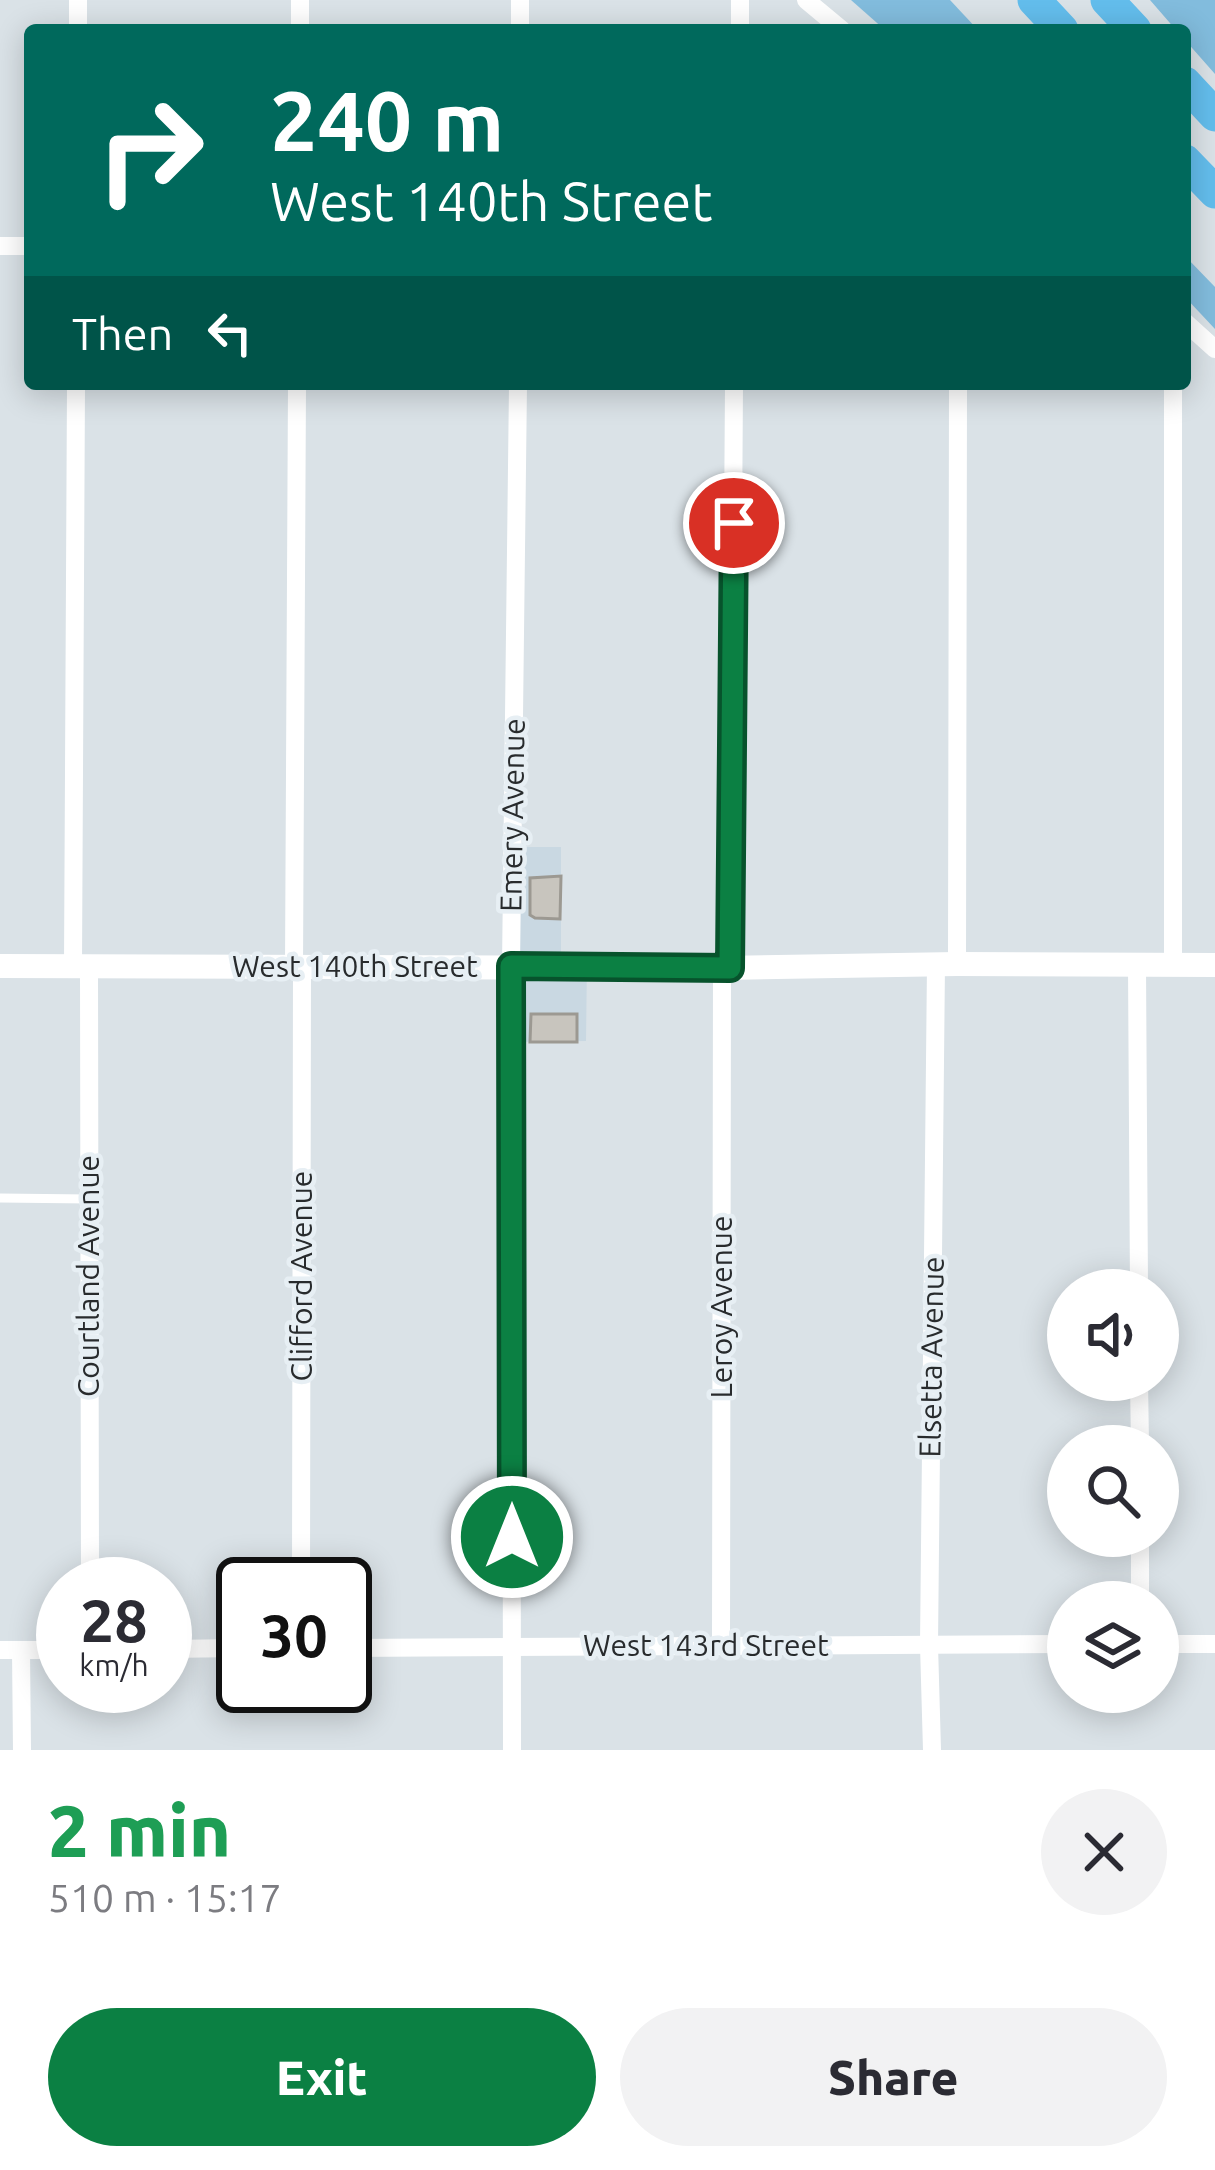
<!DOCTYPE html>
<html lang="en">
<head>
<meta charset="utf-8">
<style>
  :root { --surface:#fff; --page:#f2f2f3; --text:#2b2b33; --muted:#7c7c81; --accent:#0b8043 }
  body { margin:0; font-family:Ubuntu,sans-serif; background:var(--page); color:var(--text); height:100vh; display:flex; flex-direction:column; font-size:45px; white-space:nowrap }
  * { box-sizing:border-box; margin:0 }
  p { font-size:39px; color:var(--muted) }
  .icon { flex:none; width:66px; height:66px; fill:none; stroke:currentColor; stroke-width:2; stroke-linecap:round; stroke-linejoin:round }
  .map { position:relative; height:1750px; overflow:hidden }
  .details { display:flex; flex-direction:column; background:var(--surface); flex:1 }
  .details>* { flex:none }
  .banner { position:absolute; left:24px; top:24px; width:1167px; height:366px; border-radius:12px; box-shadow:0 6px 30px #0003; background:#00695c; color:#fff; overflow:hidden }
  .tools { position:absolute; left:1047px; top:1269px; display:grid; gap:24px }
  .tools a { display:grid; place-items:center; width:132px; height:132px; border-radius:50%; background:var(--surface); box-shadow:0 6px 30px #0003; font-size:60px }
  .speed { position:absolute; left:36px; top:1557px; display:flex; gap:24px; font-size:60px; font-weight:700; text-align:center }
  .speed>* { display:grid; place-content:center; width:156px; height:156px; border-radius:50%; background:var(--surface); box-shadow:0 6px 30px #0003; line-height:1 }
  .speed small { font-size:30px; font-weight:400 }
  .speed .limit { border:6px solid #111; border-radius:18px; background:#fff; color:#111 }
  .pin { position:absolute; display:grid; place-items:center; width:102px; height:102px; color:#fff; margin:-51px; border:6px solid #fff; border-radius:50%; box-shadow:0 3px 12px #0007 }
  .me { position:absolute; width:132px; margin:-66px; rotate:0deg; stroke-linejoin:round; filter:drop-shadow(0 0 9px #0008) }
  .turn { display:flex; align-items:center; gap:42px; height:252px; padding:0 48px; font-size:54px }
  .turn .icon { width:156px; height:156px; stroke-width:2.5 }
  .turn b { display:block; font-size:84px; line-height:102px }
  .then { display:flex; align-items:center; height:114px; padding:0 48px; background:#0003; gap:24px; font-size:45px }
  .round { display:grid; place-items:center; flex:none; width:126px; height:126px; border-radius:63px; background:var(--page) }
  .headline { display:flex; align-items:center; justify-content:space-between; height:204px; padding:0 48px }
  h1 { font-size:72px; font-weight:800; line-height:90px; color:#1e9e55 }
  .primary-button { display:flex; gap:24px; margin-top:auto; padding:24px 48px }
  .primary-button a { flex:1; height:138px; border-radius:72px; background:var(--accent); color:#fff; font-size:48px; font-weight:800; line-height:138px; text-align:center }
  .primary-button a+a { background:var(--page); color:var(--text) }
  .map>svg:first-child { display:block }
</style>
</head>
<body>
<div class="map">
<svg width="1215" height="1750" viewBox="0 0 1215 1750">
  <rect width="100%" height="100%" fill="#dae2e7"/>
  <path fill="#c9d8e2" d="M517,847H561V960L587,961L586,1041L516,1042Z"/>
  <g fill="#82bcdd">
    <path d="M851,0H950L978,30H885Z"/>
    <path d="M1150,0H1215V74L1185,40V30H1176Z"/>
    <path d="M1185,256L1215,287V329L1185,297Z"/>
  </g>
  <g fill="#c8c5be" stroke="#9c9992" stroke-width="3">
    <path d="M561,876L560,919L535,918L530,915V878Z"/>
    <path d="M531,1014H577V1042H530Z"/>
  </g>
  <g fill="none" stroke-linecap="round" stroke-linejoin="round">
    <path stroke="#fff" stroke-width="9" d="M0,1198L89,1199"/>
    <g stroke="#fff" stroke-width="18">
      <path d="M806,0L842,30"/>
      <path d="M78,30V0"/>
      <path d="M300,30V0"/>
      <path d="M520,30V0"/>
      <path d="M740,30V0"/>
      <path d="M0,246H30"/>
      <path d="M1185,322L1215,349"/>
      <path d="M1173,384V965"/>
      <path d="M957,964L958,384"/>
      <path d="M73,966L76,384"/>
      <path d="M1137,966L1139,1290"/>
      <path d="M294,967L297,384"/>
      <path d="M89,968L90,1584"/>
      <path d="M730,968L734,384"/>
      <path d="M1139,1380L1140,1446"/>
      <path d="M1140,1536V1602"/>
      <path d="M301,1584L302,967"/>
      <path d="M1158,1644H1215"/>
      <path d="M721,1646L722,968"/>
      <path d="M345,1648L1068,1644"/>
      <path d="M165,1649L243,1648"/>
      <path d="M0,1650H63"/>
      <path d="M21,1650L22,1750"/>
      <path d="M512,1750L511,966L518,384"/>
      <path d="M932,1750L929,1645L936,964"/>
    </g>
    <path stroke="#fff" stroke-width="24" d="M0,966L722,968L957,964L1215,965"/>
    <g stroke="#63bdec" stroke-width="33">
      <path d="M1034,0L1062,30"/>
      <path d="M1107,0L1135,30"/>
      <path d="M1185,83L1215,115"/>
      <path d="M1185,161L1215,192"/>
    </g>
  </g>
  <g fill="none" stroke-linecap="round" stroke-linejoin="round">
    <defs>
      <path id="route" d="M512,1537L511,966L730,968L734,523"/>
    </defs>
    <use href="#route" stroke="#07532c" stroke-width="30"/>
    <use href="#route" stroke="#0b8043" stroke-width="21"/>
  </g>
  <g text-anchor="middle" stroke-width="9" stroke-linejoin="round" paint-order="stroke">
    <g font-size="30" fill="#282b2d" stroke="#e7eff4">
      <text transform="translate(513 815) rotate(-89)" y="10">Emery Avenue</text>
      <text x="355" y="977">West 140th Street</text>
      <text transform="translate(89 1276) rotate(-90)" y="10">Courtland Avenue</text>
      <text transform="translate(302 1276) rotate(-90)" y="10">Clifford Avenue</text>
      <text transform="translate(722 1307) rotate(-90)" y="10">Leroy Avenue</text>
      <text transform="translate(932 1357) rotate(-89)" y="10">Elsetta Avenue</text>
      <text x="706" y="1656">West 143rd Street</text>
    </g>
  </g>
</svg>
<div class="tools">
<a><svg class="icon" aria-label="sound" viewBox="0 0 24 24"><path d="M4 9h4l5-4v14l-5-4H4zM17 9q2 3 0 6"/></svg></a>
<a><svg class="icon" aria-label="search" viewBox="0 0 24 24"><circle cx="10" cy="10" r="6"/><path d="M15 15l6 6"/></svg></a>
<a><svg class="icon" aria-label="layers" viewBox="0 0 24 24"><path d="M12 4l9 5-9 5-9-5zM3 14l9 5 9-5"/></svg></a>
</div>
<div class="speed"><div>28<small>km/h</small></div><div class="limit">30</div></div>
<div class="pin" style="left:734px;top:523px;background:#d93025"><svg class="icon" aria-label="arrive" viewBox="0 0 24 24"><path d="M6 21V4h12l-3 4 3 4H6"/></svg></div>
<svg class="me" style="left:512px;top:1537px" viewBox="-20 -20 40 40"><circle r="17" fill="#0b8043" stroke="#fff" stroke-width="3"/><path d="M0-11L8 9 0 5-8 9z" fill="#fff"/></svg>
<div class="banner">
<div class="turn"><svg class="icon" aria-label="right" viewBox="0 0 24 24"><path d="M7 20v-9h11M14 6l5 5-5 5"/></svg><div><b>240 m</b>West 140th Street</div></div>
<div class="then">Then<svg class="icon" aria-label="left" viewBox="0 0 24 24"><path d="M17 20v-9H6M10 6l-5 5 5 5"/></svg></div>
</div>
</div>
<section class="details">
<div class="headline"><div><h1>2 min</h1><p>510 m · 15:17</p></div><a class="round"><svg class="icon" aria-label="close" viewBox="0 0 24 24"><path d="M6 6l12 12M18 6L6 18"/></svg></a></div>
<div class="primary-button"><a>Exit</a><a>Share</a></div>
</section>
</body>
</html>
